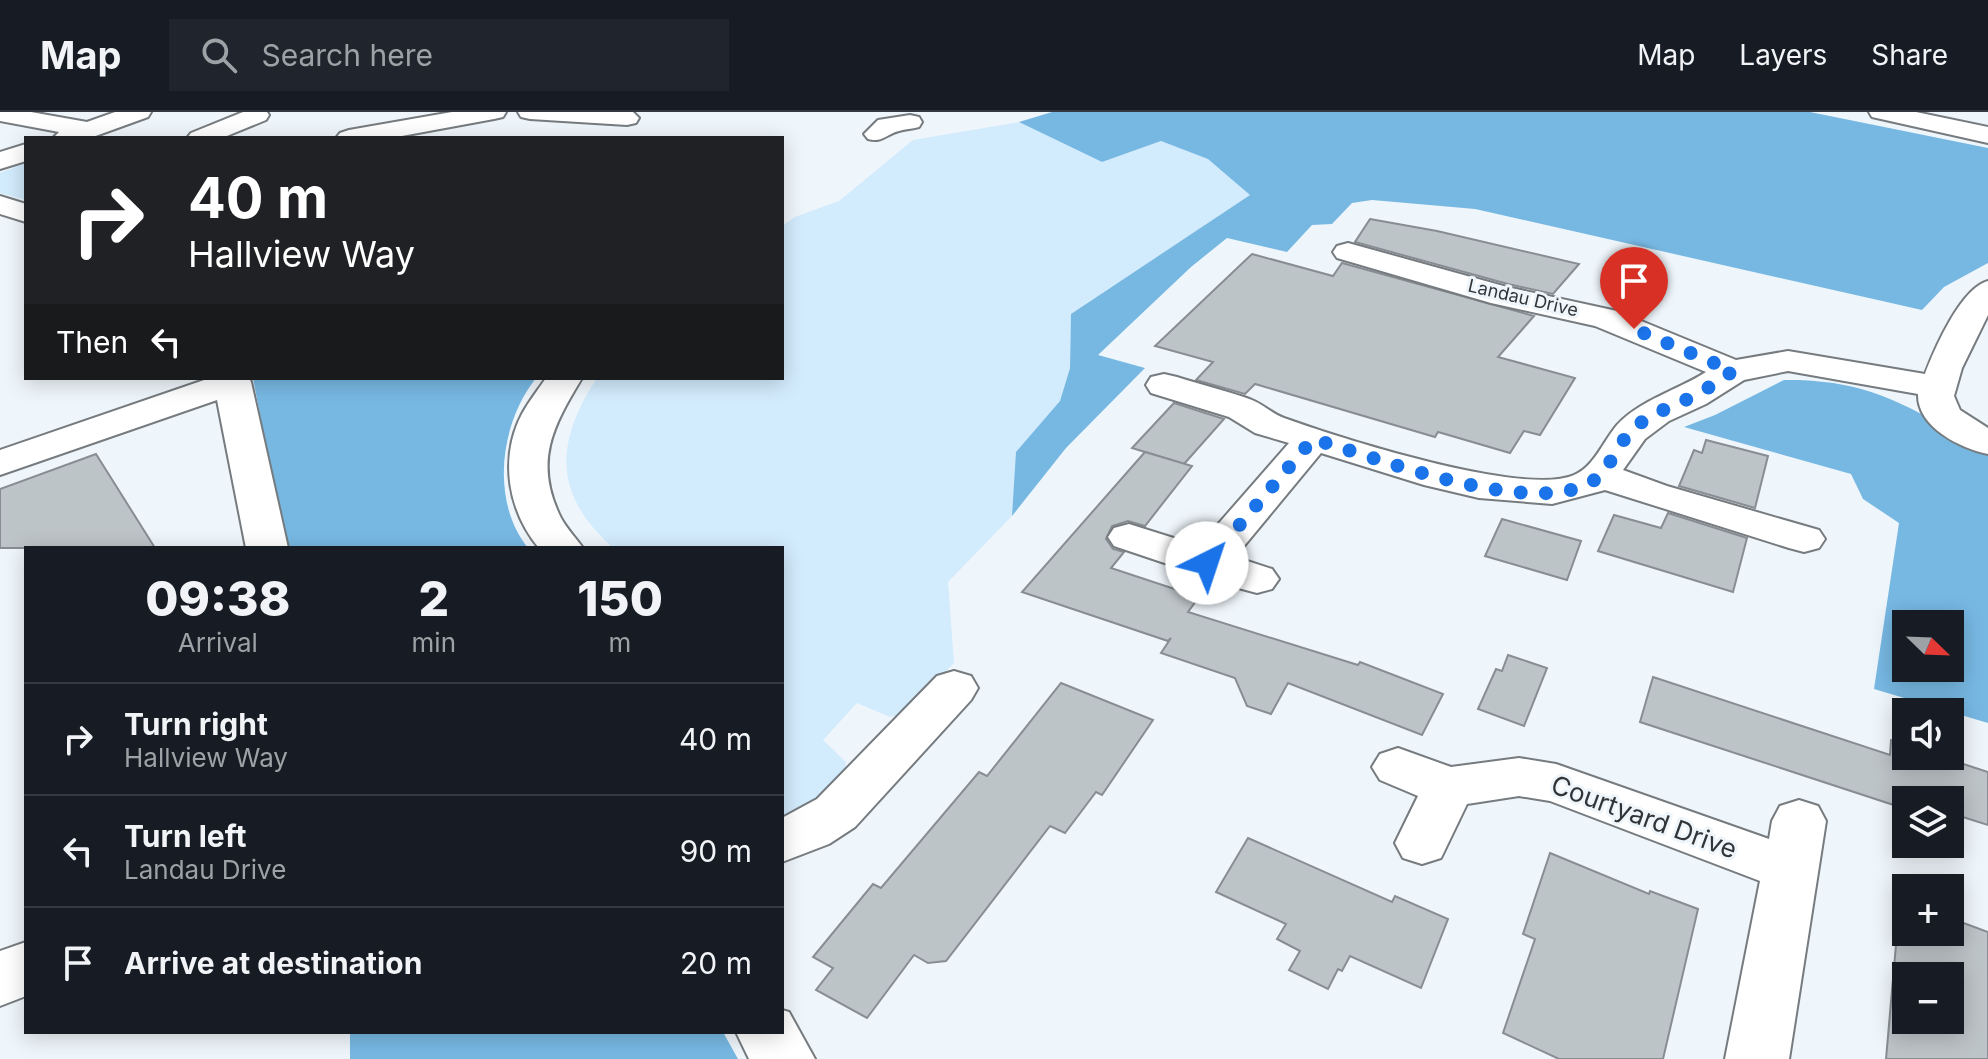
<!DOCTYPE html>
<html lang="en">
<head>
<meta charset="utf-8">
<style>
  :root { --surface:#171b24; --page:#20242c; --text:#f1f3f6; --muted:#9ea1a6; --line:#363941 }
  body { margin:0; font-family:Inter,sans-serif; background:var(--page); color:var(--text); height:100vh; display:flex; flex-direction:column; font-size:30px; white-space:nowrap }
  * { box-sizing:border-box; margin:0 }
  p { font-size:26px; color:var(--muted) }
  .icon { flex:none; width:44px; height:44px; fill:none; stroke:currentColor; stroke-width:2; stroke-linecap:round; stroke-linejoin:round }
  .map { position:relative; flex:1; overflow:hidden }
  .drawer { position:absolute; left:24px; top:434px; width:760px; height:488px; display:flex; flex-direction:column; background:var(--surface); border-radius:0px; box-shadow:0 4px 20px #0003 }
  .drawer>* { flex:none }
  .banner { position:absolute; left:24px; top:24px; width:760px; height:244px; border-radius:0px; box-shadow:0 4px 20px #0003; background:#202124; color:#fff; overflow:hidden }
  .needle { width:52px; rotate:113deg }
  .fabs { position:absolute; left:1892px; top:498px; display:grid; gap:16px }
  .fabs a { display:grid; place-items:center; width:72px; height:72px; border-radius:0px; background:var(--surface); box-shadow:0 4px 20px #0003; font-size:40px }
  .pin { position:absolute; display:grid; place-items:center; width:68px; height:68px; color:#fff; margin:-82px -34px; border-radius:50% 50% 50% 0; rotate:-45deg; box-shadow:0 0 8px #0007 }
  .pin .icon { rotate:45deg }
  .me { position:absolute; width:88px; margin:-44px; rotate:41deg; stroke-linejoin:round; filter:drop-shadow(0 0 6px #0008) }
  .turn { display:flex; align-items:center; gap:28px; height:168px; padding:0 32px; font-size:36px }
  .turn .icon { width:104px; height:104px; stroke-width:2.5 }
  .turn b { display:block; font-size:56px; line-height:68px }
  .then { display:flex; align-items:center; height:76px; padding:0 32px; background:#0003; gap:16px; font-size:30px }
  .eta { display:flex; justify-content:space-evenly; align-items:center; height:136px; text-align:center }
  .eta b { font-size:48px; font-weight:800; line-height:56px }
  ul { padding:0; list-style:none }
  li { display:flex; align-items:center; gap:24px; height:112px; padding:0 32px; border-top:2px solid var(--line) }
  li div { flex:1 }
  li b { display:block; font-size:30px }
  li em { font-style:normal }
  header { display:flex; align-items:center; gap:48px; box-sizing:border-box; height:112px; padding:0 40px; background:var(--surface); border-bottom:2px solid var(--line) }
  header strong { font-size:38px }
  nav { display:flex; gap:44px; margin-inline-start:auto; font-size:28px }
  .search { width:560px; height:72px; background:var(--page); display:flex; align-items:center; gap:20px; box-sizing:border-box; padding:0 28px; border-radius:0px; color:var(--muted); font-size:30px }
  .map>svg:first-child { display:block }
</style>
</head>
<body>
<header>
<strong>Map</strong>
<div class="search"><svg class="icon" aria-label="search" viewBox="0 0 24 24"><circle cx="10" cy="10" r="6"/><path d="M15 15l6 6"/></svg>Search here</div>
<nav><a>Map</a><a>Layers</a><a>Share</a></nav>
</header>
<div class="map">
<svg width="1988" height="947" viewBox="0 0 1988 947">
  <rect width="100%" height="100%" fill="#eff6fb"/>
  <g fill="#d2ebfd">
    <path d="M1019,10L1102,50L1161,29L1208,46L1250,83L1071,202L1070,256L1060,289L1017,340L1012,404L948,470L954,551L906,601L890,605L857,591L823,628L846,650L845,665L817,693L782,706V436H612C603,425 590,414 583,402C552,355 569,309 597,266H782V114L795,105L839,89L913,28Z"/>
    <path d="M26,51V88L0,81V61Z"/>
  </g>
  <g fill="#77b8e3" fill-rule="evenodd">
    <path d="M1052,0H1810L1988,36V151L1944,175L1922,198L1475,97L1372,88L1352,91L1332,112L1312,113L1287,140L1227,126L1191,155L1098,243L1145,256L1066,336L1012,404L1016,340L1060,289L1070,256L1071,202L1250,83L1208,47L1161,29L1102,50L1019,10Z"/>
    <path d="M253,266H536C500,311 490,389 528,436H285Z"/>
    <path d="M1784,268C1876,267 1911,298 1988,338V611L1874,577L1899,411L1863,387L1851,362L1684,315L1715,303ZM1906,512H1950V556H1906Z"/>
    <path d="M350,920H723L738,947H350Z"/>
  </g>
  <g fill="#bdc4c8" stroke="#878d92" stroke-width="2" fill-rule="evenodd">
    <path d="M1370,107L1437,119L1579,152L1553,182L1508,172L1355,130Z"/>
    <path d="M1252,142L1333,164L1342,151L1534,204L1498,245L1575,266L1540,323L1524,319L1510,341L1438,320L1435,325L1255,272L1245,282L1196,268L1213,250L1155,234Z"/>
    <path d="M1174,291L1224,307L1184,352L1132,336Z"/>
    <path d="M1706,328L1768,344L1755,396L1679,374L1694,338L1702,341Z"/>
    <path d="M1145,340L1192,354L1145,414L1128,409L1112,414L1106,427L1113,437L1124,440L1111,456L1199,485L1188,500L1358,553L1360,550L1443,582L1422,623L1288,571L1271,602L1247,594L1235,566L1161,541L1171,526L1168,529L1022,480Z"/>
    <path d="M96,342L155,436H0V377Z"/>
    <path d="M1668,401L1747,426L1733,480L1598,439L1614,403L1661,416Z"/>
    <path d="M1502,407L1581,429L1567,468L1485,444Z"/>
    <path d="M1508,543L1547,556L1524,614L1478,597L1496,557L1502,559Z"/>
    <path d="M1653,565L1890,643L1891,628L1906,633V644H1939L1988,660V713L1950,701V688L1906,686V697L1640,610Z"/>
    <path d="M1061,571L1153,608L1102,683L1096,680L1065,721L1050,714L946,849L928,851L914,843L867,906L816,878L833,856L813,845L873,772L881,776L979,660L987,664Z"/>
    <path d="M1248,726L1392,790L1395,784L1448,807L1421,876L1350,844L1342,859L1338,857L1328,877L1289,858L1300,839L1277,827L1286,812L1216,780Z"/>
    <path d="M1550,741L1649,782L1650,779L1698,797L1663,947H1559L1503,921L1535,827L1523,822Z"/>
    <path d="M1900,787L1906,790V820H1950V806L1988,820V947H1886ZM1906,864H1950V908H1906Z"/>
  </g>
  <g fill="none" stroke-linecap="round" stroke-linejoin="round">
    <defs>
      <g id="minor">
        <path d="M0,0H31L87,10L115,0H151L148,5L90,26H53L59,20L0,9Z"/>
        <path d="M243,0H267L269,3L266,8L222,26H187L191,21Z"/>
        <path d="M452,0H506L503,5L494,7L391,26H336L340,21L349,18Z"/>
        <path d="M518,0H633L639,6L636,11L627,13L530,7L521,5Z"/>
        <path d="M910,3L919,5L922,10L919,15C912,17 905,17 899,19C886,22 883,31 868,27L864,22L878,8Z"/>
        <path d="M26,32V49L0,57V40Z"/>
        <path d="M0,84L26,92V110L0,102Z"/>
        <path d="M1348,131L1507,175L1617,199L1736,248L1788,239L1925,262C1935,236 1961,176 1988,169V203L1962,256L1954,284L1960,298L1988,316V342C1960,336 1917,315 1918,282L1788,259L1744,268L1706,292L1669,309L1645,327L1623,358L1667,374L1819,418L1825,427L1819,436L1804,440L1789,436L1605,378L1552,392L1479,386L1424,373L1321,341L1235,445L1272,457L1279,467L1272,477L1257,481L1242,477L1114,434L1108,425L1114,416L1129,412L1199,434L1289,331L1255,321L1229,305L1151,281L1146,273L1151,265L1164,262L1177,265C1202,273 1228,279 1252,288C1264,293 1273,302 1284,306C1340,326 1523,385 1574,363C1594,355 1604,328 1617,313C1640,288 1678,278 1706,260L1595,214L1491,191L1337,146L1333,140L1337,134Z"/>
        <path d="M210,266H249L251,270L288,436H246L217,288L0,363V338Z"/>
        <path d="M546,266H582C553,314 533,350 561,406C567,417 576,426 583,436H539C508,399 499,346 522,302C529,289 538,278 546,266Z"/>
        <path d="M954,559L971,564L978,576L971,588L855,715L829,732L782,750V706L817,687L937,564Z"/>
        <path d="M1398,636L1451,655L1519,646L1556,652L1769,727L1772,709L1780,694L1799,688L1818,694L1826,709L1789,947H1725L1760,769L1550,689L1519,684L1467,692L1441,746L1422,752L1403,746L1395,731L1418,684L1380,668L1372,655L1380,642Z"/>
        <path d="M26,830V884L0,894V839Z"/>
        <path d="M782,898L789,900L815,947H749L736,920H782Z"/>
      </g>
      <path id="major" d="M1869,0H1916L1988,15V31L1872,5Z"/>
    </defs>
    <use href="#minor" stroke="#757b7f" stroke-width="4"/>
    <use href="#major" stroke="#757b7f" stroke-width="4"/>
    <use href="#minor" fill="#fff" fill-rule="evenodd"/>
    <use href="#major" fill="#fff" fill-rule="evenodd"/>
  </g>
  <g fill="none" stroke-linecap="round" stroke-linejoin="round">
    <path stroke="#1a73e8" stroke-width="14" stroke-dasharray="0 25.2" d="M1207,451L1313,327C1380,347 1521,402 1586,373C1609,363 1616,333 1633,317C1650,302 1671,295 1692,285C1706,278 1720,268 1733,259L1634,217"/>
  </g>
  <g text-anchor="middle" stroke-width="6" stroke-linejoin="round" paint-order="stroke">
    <g font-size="18" fill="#323537" stroke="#eff6fb">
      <text transform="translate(1523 186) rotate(13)" y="6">Landau Drive</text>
    </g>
    <g font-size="26" fill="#323537" stroke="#eff6fb">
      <text transform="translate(1644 705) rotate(20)" y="9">Courtyard Drive</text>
    </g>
  </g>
</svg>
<div class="fabs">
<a><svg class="needle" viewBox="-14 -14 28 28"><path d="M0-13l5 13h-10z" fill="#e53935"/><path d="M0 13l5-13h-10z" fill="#9ea1a6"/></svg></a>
<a><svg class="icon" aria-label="sound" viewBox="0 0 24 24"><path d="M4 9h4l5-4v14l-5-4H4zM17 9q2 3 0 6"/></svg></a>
<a><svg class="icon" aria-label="layers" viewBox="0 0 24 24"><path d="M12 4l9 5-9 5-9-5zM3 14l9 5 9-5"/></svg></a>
<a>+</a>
<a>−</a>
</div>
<div class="pin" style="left:1634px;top:217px;background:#d93025"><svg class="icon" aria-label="arrive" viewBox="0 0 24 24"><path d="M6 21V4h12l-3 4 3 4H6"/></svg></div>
<svg class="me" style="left:1207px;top:451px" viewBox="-20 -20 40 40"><circle r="19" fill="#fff"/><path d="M0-13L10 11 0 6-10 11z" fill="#1a73e8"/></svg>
<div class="banner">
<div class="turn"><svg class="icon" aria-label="right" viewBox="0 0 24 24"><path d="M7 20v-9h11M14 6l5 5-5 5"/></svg><div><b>40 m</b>Hallview Way</div></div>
<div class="then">Then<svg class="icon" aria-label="left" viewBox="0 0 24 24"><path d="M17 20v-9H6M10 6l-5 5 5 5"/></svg></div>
</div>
<section class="drawer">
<div class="eta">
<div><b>09:38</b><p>Arrival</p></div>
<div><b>2</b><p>min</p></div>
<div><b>150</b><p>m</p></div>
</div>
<ul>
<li><svg class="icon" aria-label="right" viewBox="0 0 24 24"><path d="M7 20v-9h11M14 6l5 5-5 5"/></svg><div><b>Turn right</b><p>Hallview Way</p></div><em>40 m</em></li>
<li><svg class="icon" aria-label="left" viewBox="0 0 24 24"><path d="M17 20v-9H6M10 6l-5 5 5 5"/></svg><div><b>Turn left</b><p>Landau Drive</p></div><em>90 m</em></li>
<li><svg class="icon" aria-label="arrive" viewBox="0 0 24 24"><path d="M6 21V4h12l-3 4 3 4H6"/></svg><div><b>Arrive at destination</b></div><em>20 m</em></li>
</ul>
</section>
</div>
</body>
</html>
